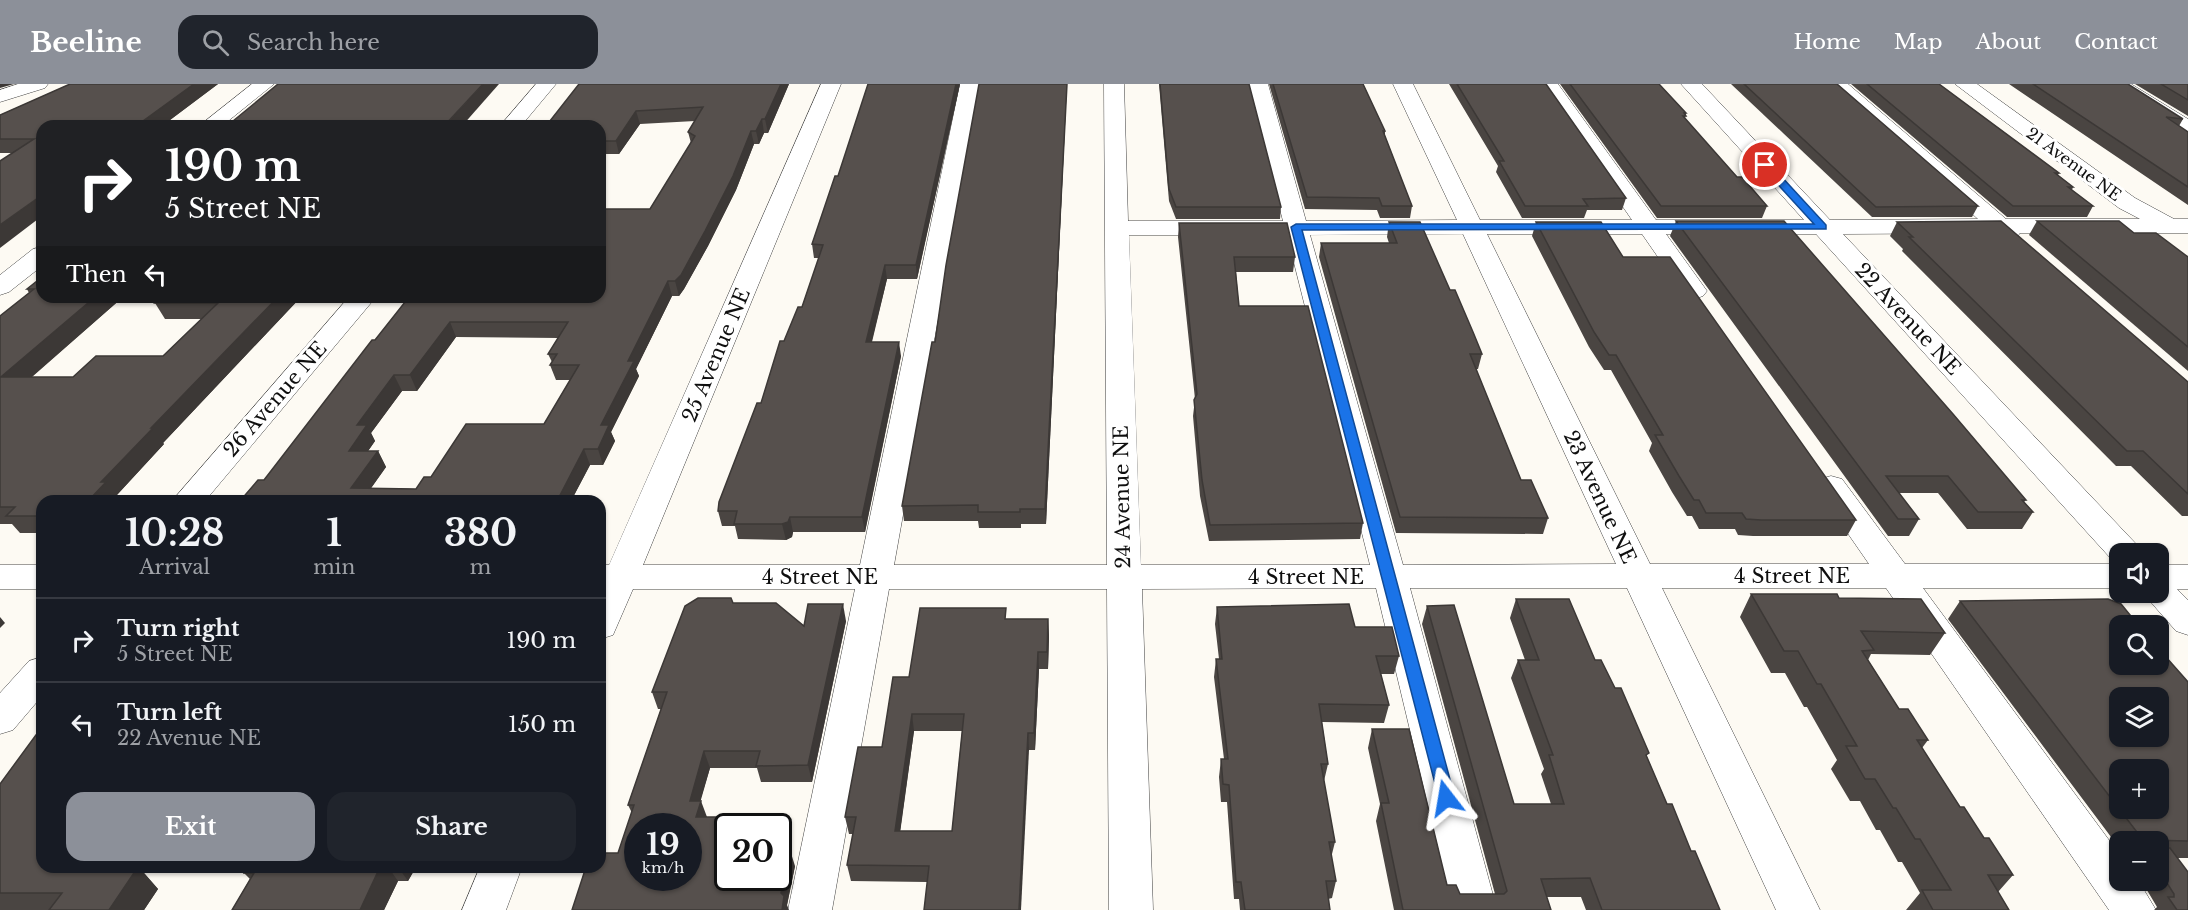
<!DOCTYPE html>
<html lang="en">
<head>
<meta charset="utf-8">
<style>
  :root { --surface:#171b24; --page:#20242c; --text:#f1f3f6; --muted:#9ea1a6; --line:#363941; --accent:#8c9099 }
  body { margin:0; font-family:"Libre Baskerville",serif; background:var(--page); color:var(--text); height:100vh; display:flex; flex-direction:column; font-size:22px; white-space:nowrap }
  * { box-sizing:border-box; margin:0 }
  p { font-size:20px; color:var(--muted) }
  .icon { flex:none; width:33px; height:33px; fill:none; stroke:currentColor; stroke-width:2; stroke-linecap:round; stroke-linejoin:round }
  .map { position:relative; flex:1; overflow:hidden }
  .sheet { position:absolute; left:36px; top:411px; width:570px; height:378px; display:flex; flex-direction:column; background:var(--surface); border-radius:18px; box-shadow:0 2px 4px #0004 }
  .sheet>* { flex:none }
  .banner { position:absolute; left:36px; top:36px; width:570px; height:183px; border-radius:18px; box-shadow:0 2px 4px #0004; background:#202124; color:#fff; overflow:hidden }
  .controls { position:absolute; left:2109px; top:459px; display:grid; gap:12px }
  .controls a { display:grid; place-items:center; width:60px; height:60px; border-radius:12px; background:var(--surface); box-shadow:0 2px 4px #0004; font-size:30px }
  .speed { position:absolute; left:624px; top:729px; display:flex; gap:12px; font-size:30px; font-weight:700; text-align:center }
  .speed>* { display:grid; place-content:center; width:78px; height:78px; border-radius:50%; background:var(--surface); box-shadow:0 2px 4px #0004; line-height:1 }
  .speed small { font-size:15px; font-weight:400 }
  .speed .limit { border:3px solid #111; border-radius:9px; background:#fff; color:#111 }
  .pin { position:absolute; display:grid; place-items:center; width:51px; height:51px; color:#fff; margin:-26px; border:3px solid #fff; border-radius:50%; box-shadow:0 2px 6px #0007 }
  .me { position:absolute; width:66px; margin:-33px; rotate:346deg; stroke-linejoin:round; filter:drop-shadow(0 0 4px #0008) }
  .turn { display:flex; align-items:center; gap:21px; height:126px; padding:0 30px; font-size:27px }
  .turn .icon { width:78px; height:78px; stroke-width:2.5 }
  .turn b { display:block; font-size:42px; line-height:51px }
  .then { display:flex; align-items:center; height:57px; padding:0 30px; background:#0003; gap:12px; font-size:22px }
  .eta { display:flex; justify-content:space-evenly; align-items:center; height:102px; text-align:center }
  .eta b { font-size:36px; font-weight:700; line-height:42px }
  .action { display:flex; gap:12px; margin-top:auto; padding:12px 30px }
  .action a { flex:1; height:69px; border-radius:18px; background:var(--accent); color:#fff; font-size:24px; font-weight:700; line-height:69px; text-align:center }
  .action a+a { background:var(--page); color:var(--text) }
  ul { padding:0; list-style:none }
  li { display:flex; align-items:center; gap:18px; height:84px; padding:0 30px; border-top:2px solid var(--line) }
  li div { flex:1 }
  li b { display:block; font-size:22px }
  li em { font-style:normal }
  header { display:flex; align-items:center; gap:36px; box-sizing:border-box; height:84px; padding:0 30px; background:var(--accent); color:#fff }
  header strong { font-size:28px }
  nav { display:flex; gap:33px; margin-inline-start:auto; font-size:21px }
  .search { width:420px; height:54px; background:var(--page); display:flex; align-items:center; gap:15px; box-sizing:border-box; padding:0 21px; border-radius:18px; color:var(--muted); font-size:22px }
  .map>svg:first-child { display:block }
</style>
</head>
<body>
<header>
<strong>Beeline</strong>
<div class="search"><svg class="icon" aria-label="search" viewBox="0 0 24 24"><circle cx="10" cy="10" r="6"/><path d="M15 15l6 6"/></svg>Search here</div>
<nav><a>Home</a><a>Map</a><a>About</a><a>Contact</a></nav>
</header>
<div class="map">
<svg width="2188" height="826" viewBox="0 0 2188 826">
  <rect width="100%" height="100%" fill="#fdfaf3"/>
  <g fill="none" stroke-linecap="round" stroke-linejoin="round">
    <defs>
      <g id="minor">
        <path d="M18,0H48L45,4L0,18V6Z"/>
        <path d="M252,0H274L222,42H199Z"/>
        <path d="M536,0H556L521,42H500Z"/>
        <path d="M821,0H841L643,481H860L960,0H980L894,481H1107L1104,0H1124L1128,137H1283L1248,0H1268L1306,137L1457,136L1393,0H1413L1480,136H1632L1538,0H1558L1656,136H1804L1681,0H1702L1830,136L1978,135L1826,0H1848L2006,135H2140L2119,124L1955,0H1977L2135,114L2174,135H2188V149H2020L2016,154L2008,156L1994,149L1843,150L2138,462L2142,470H2120V480L2114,478L1816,150H1666L1707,207L1703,212L1694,215L1685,212L1642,150H1487L1650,480H1869L1815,402L1820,395L1831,392L1842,395L1905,480H2120V504H1923L2120,771V796H2138L2156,826H2109L1886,504H1662L1820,826H1776L1627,504H1410L1497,826H1453L1376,504L1142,505L1153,826H1109L1107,505H889L832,826H788L855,505H633L613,551L600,555V481H609ZM1463,150L1616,480L1403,481L1310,151ZM1129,151H1287L1370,481H1141Z"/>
        <path d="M2108,0H2131L2188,35V50L2181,48Z"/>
        <path d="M42,163V182L9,208L0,211V191L33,165Z"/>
        <path d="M349,213H376L205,417H172Z"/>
        <rect x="0" y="481" width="42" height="24"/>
        <path d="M2158,481H2188V505H2177L2188,516V551L2176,547L2142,508H2158Z"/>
        <path d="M42,573V612L13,646L0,650V609L29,577Z"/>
        <path d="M480,783H522L506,826H462Z"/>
      </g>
    </defs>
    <use href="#minor" stroke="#424242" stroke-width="1"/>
    <use href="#minor" fill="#fff" fill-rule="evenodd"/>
  </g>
  <g fill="#4a4542" fill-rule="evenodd">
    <path d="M70,0H218L162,42H42V132L13,69H0V31Z"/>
    <path d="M789,0L768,49H764L759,60H754L736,106L708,162L684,205L679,212H672L636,285L639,292L611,348L615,357L603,381H590L571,417H240L264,396L409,213H600L650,125L691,59L688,48L695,37L640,40L619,70H602L600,73V42H546ZM456,253L559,254L548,270L552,278L550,281L556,296H570L544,340L431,393L416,405L371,404L386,383L378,367H368L375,357L371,349L402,307H417Z"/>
    <path d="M960,0L917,195H887L872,258L901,272L865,448H793L792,453L786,456L738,455L735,442H722L718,427L761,319L784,257L802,223L819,174H814L812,160L838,92Z"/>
    <path d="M1067,0L1046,440H1021V444H979L978,437H904L902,422L935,258Z"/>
    <path d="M1159,0H1249L1281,123L1280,135H1176L1169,117Z"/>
    <path d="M1269,0H1363L1385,47V52L1412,122L1410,134H1380L1377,126L1305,125Z"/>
    <path d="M1449,0H1546L1626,114L1622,126H1587L1584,134H1522L1496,88L1498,82Z"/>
    <path d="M1560,0H1659L1686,29L1685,35L1737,93L1767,122L1762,134H1657Z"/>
    <path d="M1731,0H1837L1978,122L1972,133H1872Z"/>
    <path d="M1851,0H1939L2059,89L2058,91L2073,103L2072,106L2093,122L2087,133H2007Z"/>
    <path d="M2009,0H2128L2183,35L2179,42L2188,48V121Z"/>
    <path d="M2135,0H2188V32Z"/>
    <path d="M1676,137L2026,416L2024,418L2033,428L2022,445H1967L1938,409H1899L1919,435L1909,452H1888L1670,152Z"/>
    <path d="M2037,137L2134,149L2188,173V287L2029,151Z"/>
    <path d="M1389,138L1450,206L1482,270L1478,285H1476L1521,396L1548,434L1543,450L1396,449L1319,173L1321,159H1389L1387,153Z"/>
    <path d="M1536,138L1623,173L1856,436L1847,452H1753L1738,451L1735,445H1699L1692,432H1687L1672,408L1649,367L1652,359L1611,286H1604L1589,263L1532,152Z"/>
    <path d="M1897,138L2188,298V432H2182L2131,382H2116L1902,167L1903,165L1890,152Z"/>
    <path d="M1179,139L1295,173L1293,188H1236L1239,222L1363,439L1360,455L1209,457L1200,412L1193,332L1195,315L1178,153Z"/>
    <path d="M42,193V213H123L32,293H73L163,272L202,235H165L155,219L301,213L163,359L164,360L116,412L118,415L42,417V449H20L12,440H0V232L29,209L27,205Z"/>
    <path d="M1751,510L1839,514L1945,549L1930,571L1871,570L1868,576L1899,625L1928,656L1922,664L1960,723L2013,791L1998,808L2009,826H1906L1920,809L1902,778H1898L1880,746H1876L1860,717H1850L1831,685L1837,676L1807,623H1804L1785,589H1771L1740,533Z"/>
    <path d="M1516,515L1595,576L1647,673L1667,720L1691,767L1720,826H1586L1581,813H1546L1551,826H1394L1376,737L1380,720L1368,664L1372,645L1447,801L1460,810H1495L1422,540L1427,522L1514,720H1551L1541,690L1544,685L1511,594L1518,576H1525L1510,534Z"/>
    <path d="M1960,517L2188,598V774H2178L2188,826H2154L2157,823L2141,796H2158V758H2120V765L1948,535Z"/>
    <path d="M733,519L804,542L846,537L812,698H761L757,684H710L700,717L706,733H753L756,742H728V794L795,782L787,821L618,769L632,729L628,721L661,625H658L652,608Z"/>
    <path d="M1217,523L1355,543L1399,572L1394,590H1381L1389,621L1384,639L1322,638L1328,680L1324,697L1335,758L1331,774L1336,797L1332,814L1328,815L1330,826H1240L1239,815H1234L1227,718H1221L1219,693L1221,675H1224L1214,593L1216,575H1219L1215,540Z"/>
    <path d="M1007,535H1048L1049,552L1048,585H1039L1035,666H1029L927,798L851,797L847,781L853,750H849L845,733L882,663L909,593ZM914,647H962L952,747H900Z"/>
    <path d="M0,700L144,789L158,805L144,826H0Z"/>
    <path d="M247,783H416L408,797H398L384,826H232L250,795L244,789Z"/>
  </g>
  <g fill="#3c3836">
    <path d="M0,0H14L0,4Z"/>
    <path d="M194,0H218L162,42H136Z"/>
    <path d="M483,0H499L462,42H444Z"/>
    <path d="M781,0H789L768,49L765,35Z"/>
    <path d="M956,0H960L917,195L916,181Z"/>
    <path d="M1067,0L1046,440L1045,425Z"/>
    <path d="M636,27L640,40L619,70L616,57Z"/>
    <path d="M762,35L764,49L759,60L756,47Z"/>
    <path d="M751,47L754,60L736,106L708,162L684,205L679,212L675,197Z"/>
    <path d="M600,62L602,70L600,73Z"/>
    <path d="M42,111V132L0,164V141Z"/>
    <path d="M885,181L887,195L868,272L866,258Z"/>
    <path d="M668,197L672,212L636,285L639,292L611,348L615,357L603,381L598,365L601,341L628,277Z"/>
    <path d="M95,213H123L13,309L1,293Z"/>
    <path d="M278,213H301L163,359L164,360L116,412L118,415L116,417H88L101,398L151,344Z"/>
    <path d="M450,238L456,253L417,307L410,291Z"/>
    <path d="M899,258L901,272L865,448L862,433Z"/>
    <path d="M394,291L402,307L371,349L375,357L357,383L349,367L357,341Z"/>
    <path d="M584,365L590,381L571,417H557Z"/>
    <path d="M378,367L386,383L362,417L351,404Z"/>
    <path d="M790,433L793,448L792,453L786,456L782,440Z"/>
    <path d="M843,520L846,537L812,698L808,681Z"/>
    <path d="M0,533L5,539L0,544Z"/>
    <path d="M1048,535L1049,552L1048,585L1047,568Z"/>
    <path d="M1038,568L1039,585L1035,666L1034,649Z"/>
    <path d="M912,630L914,647L898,764L895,747Z"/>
    <path d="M1028,649L1029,666L1021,826H1019Z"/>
    <path d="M704,667L710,684L696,733L690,717Z"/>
    <path d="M701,717L707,733H696Z"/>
    <path d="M753,733L756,742H751Z"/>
    <path d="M790,766L795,782L787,821L789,826H782L781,809Z"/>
    <path d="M113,783H148L144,789L158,805L144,826H109Z"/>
    <path d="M380,783H388L398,797L384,826H360Z"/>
    <path d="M398,783H416L408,797Z"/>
  </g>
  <g fill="#56504d" stroke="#3c3836" stroke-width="1.5" fill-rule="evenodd">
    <path d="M70,0H194L136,42H42V111L0,141V77L34,55H0V31Z"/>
    <path d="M278,0H483L444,42H227Z"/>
    <path d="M579,0H781L765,35H762L756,47H751L733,92L705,147L681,191L675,197H668L628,277H634L601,341H609L598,365H584L557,417H240L258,396H264L372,256H375L409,213H600V128L602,125H650L695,52L688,48L703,23L636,27L616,57H600V42H546ZM450,238H568L548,270H557L550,281H579L544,340H466L431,393H424L416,405L351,404L378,367H349L367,341H357L394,291H410Z"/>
    <path d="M868,0H956L916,181H885L866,258H899L862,433H790L788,438L782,440H734L737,427H718L719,418L757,319H761L780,257H784L798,223H802L823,161L812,160L835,92H838Z"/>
    <path d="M979,0H1067L1045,425H1020V428H978V421L902,422L932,258H935L946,181Z"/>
    <path d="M1160,0H1249L1281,123H1176L1169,105Z"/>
    <path d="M1273,0H1363L1385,47H1383L1412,122H1382L1379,114L1307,113Z"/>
    <path d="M1457,0H1546L1626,114L1583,115L1588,122H1525L1499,77H1504Z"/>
    <path d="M1570,0H1659L1686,29H1684L1686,32H1683L1737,93H1742L1767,122H1661Z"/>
    <path d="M1744,0H1837L1978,122L1876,123Z"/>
    <path d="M1867,0H1939L2059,89H2055L2073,103H2068L2093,122H2013Z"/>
    <path d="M2033,0H2128L2183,35L2166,33L2188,48V103Z"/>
    <path d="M2161,0H2188V16Z"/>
    <path d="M1676,137H1784L1953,330L2026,416H2022L2033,428H1978L1948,392H1886L1919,435H1898Z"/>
    <path d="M2001,137L2188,298V410L2143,367H2127L1909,153H1913L1897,138Z"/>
    <path d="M2037,137H2119L2134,149H2156L2188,173V263Z"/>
    <path d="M1389,138H1420L1450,206H1455L1473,248L1482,270H1470L1521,396H1531L1548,434L1400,433L1321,159H1397Z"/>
    <path d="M1536,138H1601L1623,173H1670L1856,436H1761L1746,435L1742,429H1706L1699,416H1694L1679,392L1655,351H1663L1616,271H1609L1594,248Z"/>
    <path d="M1179,139H1287L1295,173H1234L1239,222H1308L1363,439L1210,441L1202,396L1194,316L1197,310Z"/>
    <path d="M42,193V213H95L1,293H73L96,272H163L218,219H155L162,213H278L151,344H153L101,398H106L88,417H42V432H6L15,423H0V232L34,205H27Z"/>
    <path d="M1751,510H1837L1839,514L1921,515L1945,549L1861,547L1874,566L1862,567L1899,625H1908L1928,656H1917L1960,723H1964L1984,754H1989L2013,791H1988L2009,826H1933L1922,806H1951L1920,755H1915L1896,724H1893L1875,695H1865L1846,662H1857L1821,600H1817L1798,567H1784Z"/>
    <path d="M698,514H731L733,519H776L804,542L808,520H843L808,681L756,682L760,667H704L690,717H701L696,733H753L751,742H728V794H778V766H790L781,809L784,812L782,826H572L586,783H600V769H618L634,721H628L667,608H652L685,522ZM638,742H688V794H638Z"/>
    <path d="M1516,515H1569L1595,576H1601L1615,604H1621L1649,669L1646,671L1667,720H1672L1691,767H1695L1720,826H1602L1590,794L1541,795L1551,826H1403L1381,719H1389L1372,645H1409L1447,801H1456L1460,810H1504L1507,807L1427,522L1454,521L1514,720H1564L1549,671H1553L1518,576H1539Z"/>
    <path d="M2108,515L2121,520L2139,542H2120V580H2158V564L2188,598V757L2143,756L1960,517ZM2120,614H2158V652H2120ZM2120,686H2158V724H2120Z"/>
    <path d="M1349,520L1355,543H1392L1399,572H1376L1389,621L1319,620L1328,680H1321L1335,758H1329L1336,797H1326L1330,826H1245L1241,798H1236L1229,701L1223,700L1221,675H1228L1216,575H1222L1217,523Z"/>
    <path d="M920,524H1006L1005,535H1048L1047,568H1038L1034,649H1028L1019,826H924L929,782L847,781L856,733H845L858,663H882L893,593H909ZM912,630H964L952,747H895Z"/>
    <path d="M42,644V783H138L109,826H49L62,809H0V700L36,651Z"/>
    <path d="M2158,764H2170L2188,788V826H2177L2168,813H2174V810L2158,785Z"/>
    <path d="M247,783H380L360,826H232L254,789H244Z"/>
  </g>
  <path fill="#1a73e8" stroke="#114b97" stroke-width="1.5" d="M1762,79H1769L1826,141V145L1302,146L1455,714L1453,719L1446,722L1440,719L1291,143L1296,140H1814L1762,83Z"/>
  <g text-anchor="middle" stroke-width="6" stroke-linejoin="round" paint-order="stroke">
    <g font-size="16" fill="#0f0f0f" stroke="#fff">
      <text transform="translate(2074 80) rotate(36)" y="6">21 Avenue NE</text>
    </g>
    <g font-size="20" fill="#0f0f0f" stroke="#fff">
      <text transform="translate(1908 235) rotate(47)" y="7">22 Avenue NE</text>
      <text transform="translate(716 271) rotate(-67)" y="7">25 Avenue NE</text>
      <text transform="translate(275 315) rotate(-49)" y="7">26 Avenue NE</text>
      <text transform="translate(1122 413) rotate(-91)" y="7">24 Avenue NE</text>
      <text transform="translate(1600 413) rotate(65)" y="7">23 Avenue NE</text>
      <text x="1792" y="499">4 Street NE</text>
      <text x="820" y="500">4 Street NE</text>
      <text x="1306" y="500">4 Street NE</text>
    </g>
  </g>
</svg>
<div class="controls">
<a><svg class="icon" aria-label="sound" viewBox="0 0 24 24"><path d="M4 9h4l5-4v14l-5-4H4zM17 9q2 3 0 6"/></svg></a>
<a><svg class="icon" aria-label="search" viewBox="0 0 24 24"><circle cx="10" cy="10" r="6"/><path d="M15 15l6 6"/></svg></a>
<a><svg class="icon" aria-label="layers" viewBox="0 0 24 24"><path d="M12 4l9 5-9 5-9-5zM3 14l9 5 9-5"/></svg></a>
<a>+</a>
<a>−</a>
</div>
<div class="speed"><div>19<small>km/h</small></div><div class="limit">20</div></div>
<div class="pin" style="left:1765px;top:81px;background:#d93025"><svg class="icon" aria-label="arrive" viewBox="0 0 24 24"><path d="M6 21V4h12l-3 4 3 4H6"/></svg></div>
<svg class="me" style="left:1446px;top:714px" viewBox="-20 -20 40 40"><path d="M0-17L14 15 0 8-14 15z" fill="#1a73e8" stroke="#fff" stroke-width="4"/></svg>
<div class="banner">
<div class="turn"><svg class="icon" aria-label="right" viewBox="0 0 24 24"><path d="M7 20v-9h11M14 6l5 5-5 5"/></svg><div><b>190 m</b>5 Street NE</div></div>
<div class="then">Then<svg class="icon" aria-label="left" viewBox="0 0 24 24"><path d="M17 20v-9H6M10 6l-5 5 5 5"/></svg></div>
</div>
<section class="sheet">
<div class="eta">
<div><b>10:28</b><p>Arrival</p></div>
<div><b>1</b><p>min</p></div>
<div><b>380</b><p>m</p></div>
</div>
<ul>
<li><svg class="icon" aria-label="right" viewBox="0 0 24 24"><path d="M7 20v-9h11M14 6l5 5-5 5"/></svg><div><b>Turn right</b><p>5 Street NE</p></div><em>190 m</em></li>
<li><svg class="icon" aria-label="left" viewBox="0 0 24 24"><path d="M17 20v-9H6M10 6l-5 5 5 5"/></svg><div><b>Turn left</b><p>22 Avenue NE</p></div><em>150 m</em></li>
</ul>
<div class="action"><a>Exit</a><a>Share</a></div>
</section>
</div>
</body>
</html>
